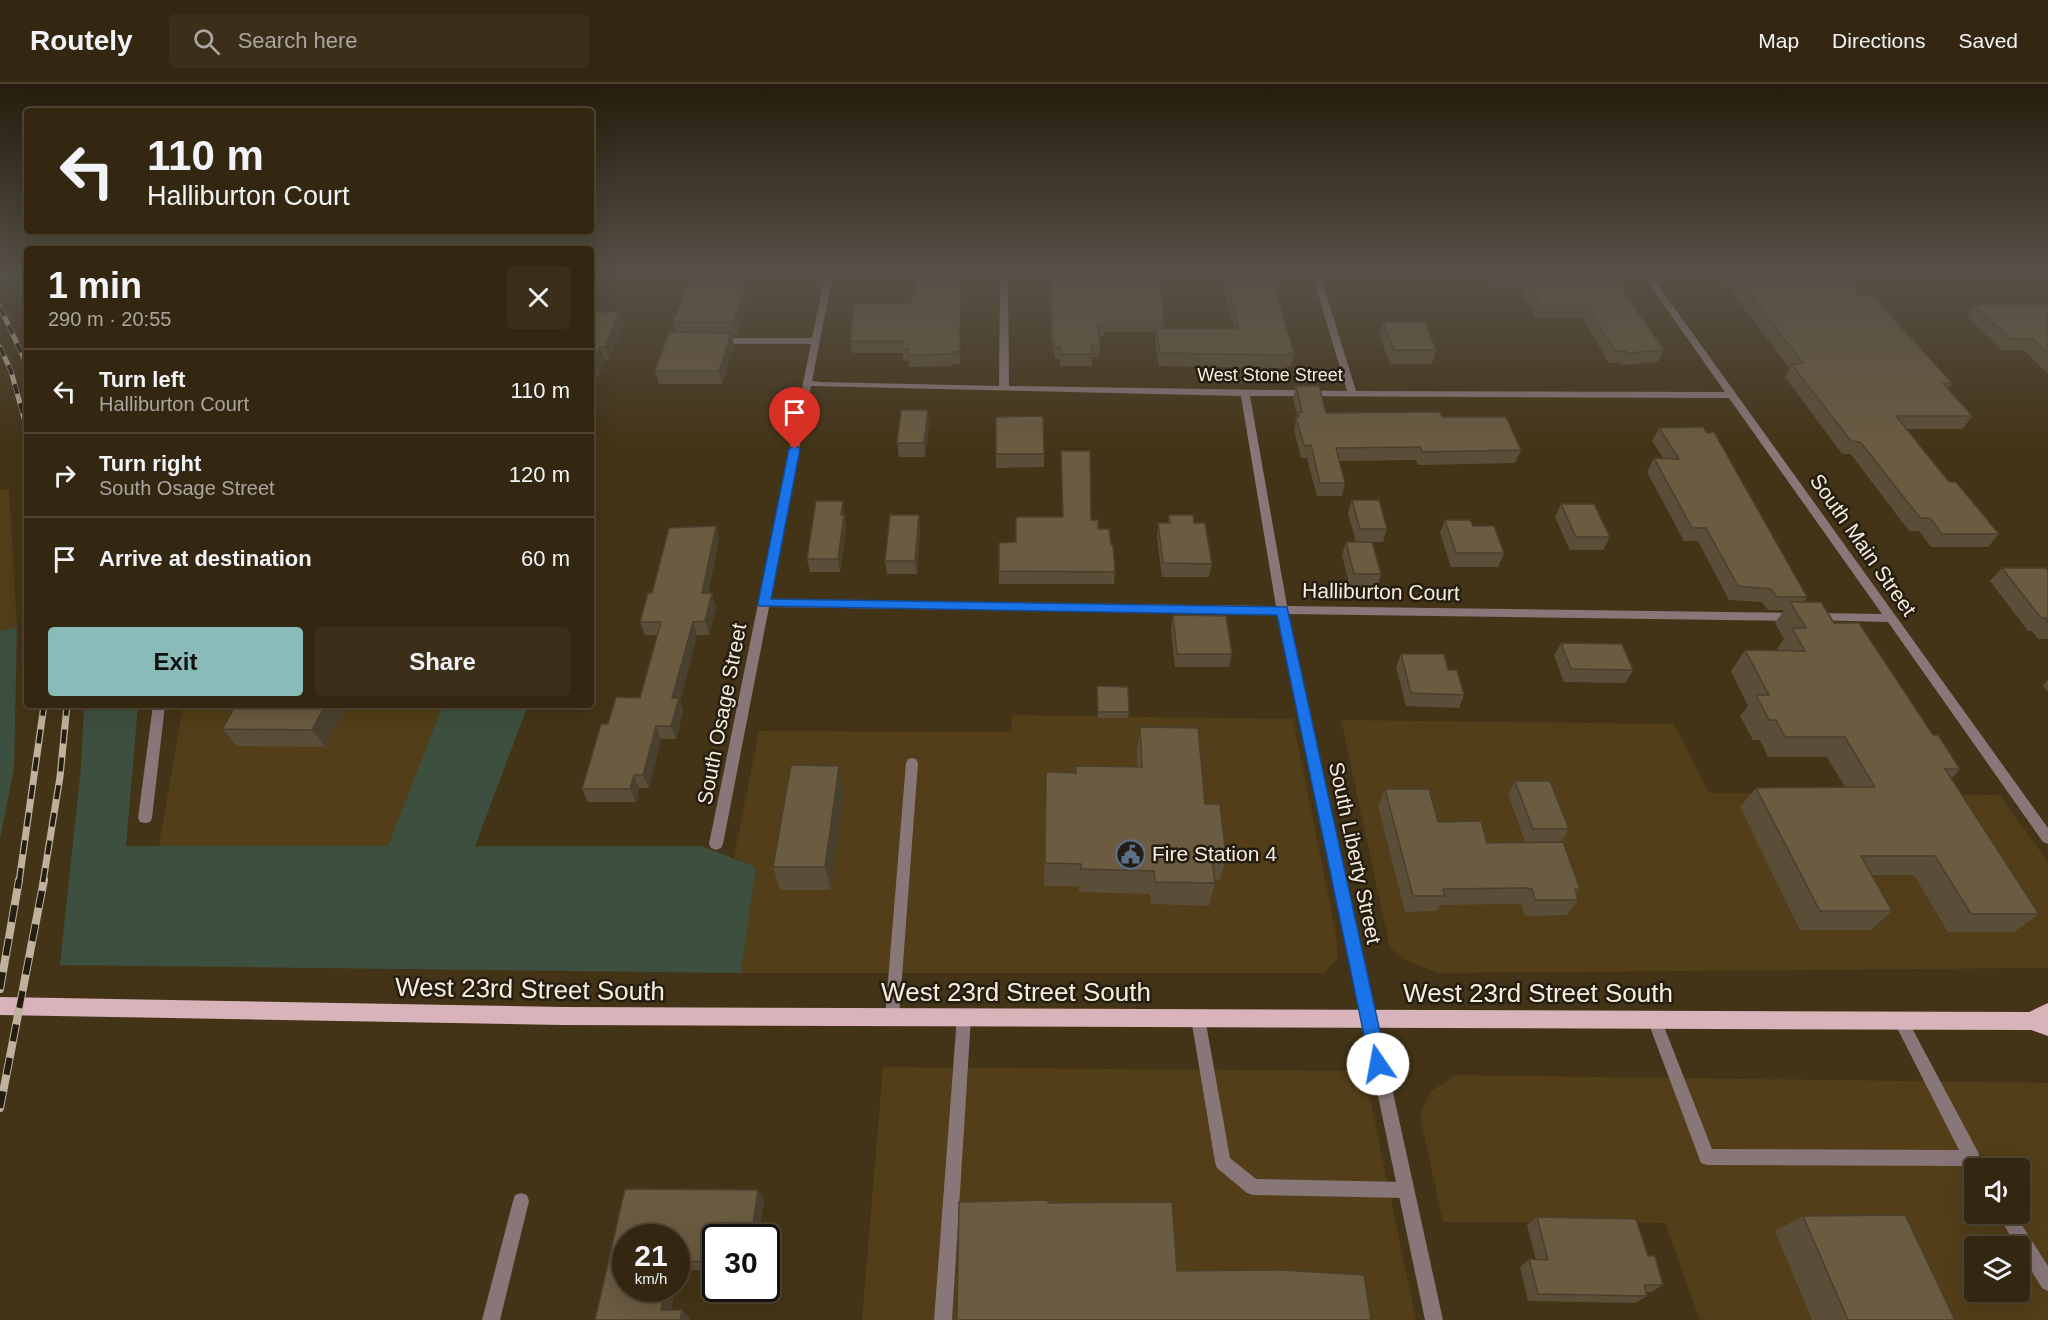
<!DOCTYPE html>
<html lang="en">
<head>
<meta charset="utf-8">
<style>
  :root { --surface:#332711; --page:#3b2f1a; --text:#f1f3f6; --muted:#a9a59f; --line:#4e4431; --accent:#8bbbb9 }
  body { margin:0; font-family:Helvetica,sans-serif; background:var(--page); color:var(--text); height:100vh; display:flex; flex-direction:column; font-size:22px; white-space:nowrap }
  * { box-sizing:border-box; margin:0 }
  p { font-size:20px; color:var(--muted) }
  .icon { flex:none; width:33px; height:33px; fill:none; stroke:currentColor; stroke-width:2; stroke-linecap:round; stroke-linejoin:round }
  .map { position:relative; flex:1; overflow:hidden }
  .panel { position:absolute; left:24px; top:162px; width:570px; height:462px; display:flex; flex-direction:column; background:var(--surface); border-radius:6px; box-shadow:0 6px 24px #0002,0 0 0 2px var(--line) }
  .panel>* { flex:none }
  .banner { position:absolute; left:24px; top:24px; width:570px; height:126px; border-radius:6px; box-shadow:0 6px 24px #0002,0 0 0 2px var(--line); background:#332711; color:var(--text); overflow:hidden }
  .buttons { position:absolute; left:1964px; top:1074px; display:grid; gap:12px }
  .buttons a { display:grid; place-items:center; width:66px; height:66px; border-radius:6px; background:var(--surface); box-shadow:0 6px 24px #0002,0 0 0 2px var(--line); font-size:30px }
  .speed { position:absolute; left:612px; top:1140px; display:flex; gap:12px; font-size:30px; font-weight:700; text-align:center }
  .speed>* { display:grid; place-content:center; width:78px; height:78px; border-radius:50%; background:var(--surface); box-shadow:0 6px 24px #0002,0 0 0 2px var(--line); line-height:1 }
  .speed small { font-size:15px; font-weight:400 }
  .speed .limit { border:3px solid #111; border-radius:9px; background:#fff; color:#111 }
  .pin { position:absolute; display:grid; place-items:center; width:51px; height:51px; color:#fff; margin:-62px -26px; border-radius:50% 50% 50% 0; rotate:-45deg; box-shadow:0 0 6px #0007 }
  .pin .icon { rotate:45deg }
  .me { position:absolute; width:66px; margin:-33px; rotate:348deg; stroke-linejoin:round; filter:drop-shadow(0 0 4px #0008) }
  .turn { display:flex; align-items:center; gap:21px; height:126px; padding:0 24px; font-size:27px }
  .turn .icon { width:78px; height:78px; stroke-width:2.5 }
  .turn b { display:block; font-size:42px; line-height:51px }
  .round { display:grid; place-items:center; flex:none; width:63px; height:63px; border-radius:6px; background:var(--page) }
  .headline { display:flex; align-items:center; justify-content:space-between; height:102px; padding:0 24px }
  h1 { font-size:36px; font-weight:600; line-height:45px }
  .button { display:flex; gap:12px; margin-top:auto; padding:12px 24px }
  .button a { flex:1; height:69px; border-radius:6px; background:var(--accent); color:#111; font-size:24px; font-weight:600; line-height:69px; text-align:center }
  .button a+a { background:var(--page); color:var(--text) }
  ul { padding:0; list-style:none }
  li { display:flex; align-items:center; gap:18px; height:84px; padding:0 24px; border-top:2px solid var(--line) }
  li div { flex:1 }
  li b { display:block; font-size:22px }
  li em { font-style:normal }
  header { display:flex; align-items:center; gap:36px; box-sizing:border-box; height:84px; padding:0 30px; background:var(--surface); border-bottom:2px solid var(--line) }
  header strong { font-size:28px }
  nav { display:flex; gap:33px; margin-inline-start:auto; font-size:21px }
  .search { width:420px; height:54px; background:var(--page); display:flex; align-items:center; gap:15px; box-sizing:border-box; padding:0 21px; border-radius:6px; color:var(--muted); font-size:22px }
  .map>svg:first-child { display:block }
</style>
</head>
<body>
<header>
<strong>Routely</strong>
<div class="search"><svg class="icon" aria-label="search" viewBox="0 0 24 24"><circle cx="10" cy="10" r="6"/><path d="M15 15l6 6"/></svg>Search here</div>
<nav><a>Map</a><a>Directions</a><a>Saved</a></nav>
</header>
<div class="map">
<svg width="2048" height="1236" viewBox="0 0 2048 1236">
  <rect width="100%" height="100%" fill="#443417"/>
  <g fill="#523e18" fill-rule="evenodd">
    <path d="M0,406H9L17,543L0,547Z"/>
    <path d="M183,621H495L494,623H442L389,762H159Z"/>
    <path d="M1012,631L1293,635L1336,850L1338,874L1324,889H741L756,783L734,774L759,647L1011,648Z"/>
    <path d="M1341,636L1674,640L1709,709L1999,711L2048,778V884L1438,889L1406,876L1390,864Z"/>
    <path d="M883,983L1351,987L1368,1005L1416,1236H862Z"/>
    <path d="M1456,991L2048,999V1236H1700L1665,1139L1443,1138L1420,1032L1430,1008ZM1974,1084H2019V1130H1974ZM1974,1162H2019V1208H1974Z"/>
  </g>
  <g fill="#3d503f">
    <path d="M2,190H27V234Z"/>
    <path d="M17,543L14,684L0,755V547Z"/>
    <path d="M84,621H138L126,762H388L442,623L528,621L475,762H701L756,783L741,889L60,881L81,683Z"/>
  </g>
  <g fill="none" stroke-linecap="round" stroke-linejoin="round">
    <g fill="#887679" fill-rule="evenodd">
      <path d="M912,674L916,675L918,679L899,933L897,938L892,940L887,938L885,933L906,679L908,675Z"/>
      <path d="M964,926L969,928L971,933L952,1236H934L957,933L959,928Z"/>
      <path d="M1198,927L1203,929L1205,934L1230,1074L1256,1095L1406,1098L1412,1100L1414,1106L1412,1112L1406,1114L1253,1111L1247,1109L1217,1084L1215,1078L1191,934L1193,929Z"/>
      <path d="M1654,928L1659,930L1661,935L1712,1065L1959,1066L1893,936L1895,931L1900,929L1905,931L1978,1068L1980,1074L1978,1080L1972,1082L1707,1081L1701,1079L1647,935L1649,930Z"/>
      <path d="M1998,1130H2015L2048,1182V1207L2042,1204L2019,1167V1162H2016Z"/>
    </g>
    <g fill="#887679" fill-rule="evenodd">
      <path d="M825,190H833L812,297L822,298L999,302L1000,190H1008L1009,302L1347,307L1312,190H1320L1356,307L1725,308L1642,190H1650L2048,744V760L2043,758L1888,538L1812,536L1810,533L1816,529L1882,530L1729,314L1250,312L1287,522L1796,529L1802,533L1796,537L1288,530L1443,1236H1425L1277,530L769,523L723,760L721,764L716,766L711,764L709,760L811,260H717L713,257L717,254H812ZM811,302L1241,312L1276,522L770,515Z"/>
      <path d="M153,621H165L152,734L150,738L145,739L140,738L138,734Z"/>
      <path d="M521,1109L527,1111L529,1117L500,1236H482L513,1117L515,1111Z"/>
    </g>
    <path fill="#d8b4ba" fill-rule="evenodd" d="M0,913L563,923L2029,928L2048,919V952L2031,946L563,941L0,931Z"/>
    <defs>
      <g id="rail-far2">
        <path d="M0,223L27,281"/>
        <path d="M0,263L11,287L27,345"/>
      </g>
      <g id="rail-far1">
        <path d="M19,798L44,621"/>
        <path d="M43,798L60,693L67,621"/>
      </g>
      <g id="rail">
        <path d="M0,905L19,796"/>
        <path d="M0,1024L44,796"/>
      </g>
    </defs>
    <use href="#rail-far2" stroke="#beb29d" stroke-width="5"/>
    <use href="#rail-far1" stroke="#beb29d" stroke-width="7"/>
    <use href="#rail" stroke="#beb29d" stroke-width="8"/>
    <use href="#rail-far2" stroke="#251d11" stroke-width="4" stroke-dasharray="10" stroke-linecap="butt"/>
    <use href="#rail-far1" stroke="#251d11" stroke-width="4.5" stroke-dasharray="14" stroke-linecap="butt"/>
    <use href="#rail" stroke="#251d11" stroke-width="6" stroke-dasharray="17" stroke-linecap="butt"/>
  </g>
  <g fill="#5b4e38">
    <path d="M962,190L960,280H952V282L909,283V277H903V269H852L850,257L912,219Z"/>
    <path d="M1049,190H1159L1164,236L1163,245H1234L1224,205L1226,192H1232L1231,190H1274L1273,196L1294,269L1291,282H1287L1286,284L1159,282L1155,258L1156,248H1104V252H1099L1100,261L1099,273H1092V282H1060V275H1055L1051,252Z"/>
    <path d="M1377,190H1420L1418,197H1380Z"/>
    <path d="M1485,190H1607L1664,266L1658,278L1622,281L1621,279H1609L1582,234H1536L1518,201L1491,202Z"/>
    <path d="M1718,190H1841L1860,212L1952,299L1948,305L1972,332L1963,345H1906L1949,398L1999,450L1988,463H1931L1919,447H1909L1853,373L1850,370H1842L1785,293L1790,285Z"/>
    <path d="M746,201L749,214L737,251H732L734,262L722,300H659L655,287L676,248L673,238Z"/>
    <path d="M2048,220V290L2024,266L2002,267L1967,232L1975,221Z"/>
    <path d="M591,228H619L623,241L609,276H605L599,291H591Z"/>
    <path d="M1383,238L1436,266L1432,280H1390L1379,251Z"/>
    <path d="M1296,302L1326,329L1442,333L1521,366L1515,379L1418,381L1416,376L1339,377L1345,399L1342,412H1317L1307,374H1301L1294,346L1297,332L1293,315Z"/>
    <path d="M929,339L925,373H899L897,359Z"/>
    <path d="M1659,344L1807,513L1804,518L1834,539L1933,651L1960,685L1951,695L2039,830L2014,848H1948L1914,791H1872L1892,827L1871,846H1800L1740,723L1756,704L1845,703L1827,673H1768L1760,656H1753L1740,632L1748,622L1731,587L1745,566H1777V565L1784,555L1775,539L1784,526H1768L1762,518L1729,516L1698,457H1684L1647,388L1654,374H1663L1652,357Z"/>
    <path d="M1061,367L1091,436L1098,445L1115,488L1114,500H999V487L1016,458L1063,433Z"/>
    <path d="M996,370H1044V383L996,384Z"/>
    <path d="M1352,416L1387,445L1383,458H1372L1381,490L1377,504L1350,503L1342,471L1346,458H1356L1348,429Z"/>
    <path d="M1561,420L1610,453L1603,466H1570L1555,433Z"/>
    <path d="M846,430L845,435L846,445L840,488H810L807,475Z"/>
    <path d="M919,431L920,444L917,490H887L885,477Z"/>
    <path d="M1169,431L1194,439L1212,480L1209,493H1162L1157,453L1158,439H1168Z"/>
    <path d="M1445,436L1473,442L1504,469L1498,483H1451L1440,449Z"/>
    <path d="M719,456L708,509L716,522L709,551H697L680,617L683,627L676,655H661L649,704H639L636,718H588L582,705L608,640L640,614L658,551H645L640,538L652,509Z"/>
    <path d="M2002,484L2048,487V555H2038L2032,547H2028L1990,497Z"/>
    <path d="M1173,531L1232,570L1229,583H1175L1171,545Z"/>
    <path d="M1561,559L1633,586L1625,599L1564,598L1554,572Z"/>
    <path d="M1401,570L1448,586L1464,611L1459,624L1406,622L1396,583Z"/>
    <path d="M2048,596V608L2043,601Z"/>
    <path d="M1097,602L1129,628L1128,634H1098Z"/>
    <path d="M236,621H347L325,663L237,662L222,645Z"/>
    <path d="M1140,643L1205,720L1226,773L1220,796H1215V799L1209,822L1151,820L1150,810L1079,808V802H1044L1046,688L1075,689L1076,682L1137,683V668Z"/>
    <path d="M1515,697L1569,745L1561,758H1525L1508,710Z"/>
    <path d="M1385,705L1438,738L1487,759L1580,805L1576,811L1578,816L1567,831L1525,832L1521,820H1516L1440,821L1437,827L1405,828L1378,722Z"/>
    <path d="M844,706L831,806H780L773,783Z"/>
    <path d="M625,1105L758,1106L764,1116L758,1154H716V1187L678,1186L676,1194V1154H626V1204H675L671,1226H682L690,1235V1236H595Z"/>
    <path d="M1803,1132L1955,1236H1812L1775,1147Z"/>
    <path d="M1537,1133L1648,1172L1663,1201L1651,1208H1646L1647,1212L1635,1219L1528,1217L1520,1183L1529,1175L1536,1176L1527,1141Z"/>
  </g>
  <g fill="#4a402e">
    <path d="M961,190H962L960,280V268Z"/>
    <path d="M746,201L749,214L737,251L734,238Z"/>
    <path d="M619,228L623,241L609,276L605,263Z"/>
    <path d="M731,249L734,262L722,300L719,287Z"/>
    <path d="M600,263L605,276L599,291L594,277Z"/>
    <path d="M928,326L929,339L925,373L924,359Z"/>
    <path d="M843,417L846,445L840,488L838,475Z"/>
    <path d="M919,431L920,444L917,490L915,477Z"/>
    <path d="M716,442L719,456L706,522L702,509Z"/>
    <path d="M712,509L716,522L709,551L705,537Z"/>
    <path d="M693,538L697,551L680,617L683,627L676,655L671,642L672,614Z"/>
    <path d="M325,621H347L325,663L312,646Z"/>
    <path d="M656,642L661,655L649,704L643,691Z"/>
    <path d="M839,682L844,706L831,806L825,783Z"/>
    <path d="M634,691L639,704L636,718L630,705Z"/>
    <path d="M758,1106L764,1116L758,1154H751Z"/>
    <path d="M665,1204H675L669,1235L661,1226Z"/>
    <path d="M682,1226L690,1235V1236H680Z"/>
  </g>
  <g fill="#6a5b41" stroke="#4a402e" stroke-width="1.5">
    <path d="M915,190H961L960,268H951V270L908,271V265H902L903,257H850L854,220L912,219Z"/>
    <path d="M1050,190H1159L1164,236H1104L1105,240H1098L1100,261H1091L1092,270H1061L1060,263H1055L1052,240Z"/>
    <path d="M1236,190H1271L1294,269H1288L1289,271L1160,269L1156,245L1239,244L1226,192H1236Z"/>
    <path d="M1523,190H1607L1609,193H1614L1664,266L1627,269L1626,267H1615L1587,222H1540Z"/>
    <path d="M1734,190H1841L1860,212H1873L1952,299H1943L1972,332H1896L1949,398H1956L1999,450H1942L1930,434H1920L1862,360L1859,358L1851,357L1792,281L1803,279Z"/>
    <path d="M687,201H746L734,238H673Z"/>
    <path d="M2048,220V270L2033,255H2011L1975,221Z"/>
    <path d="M591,228H619L605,263H600L594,277H591Z"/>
    <path d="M1383,238H1425L1436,266H1394Z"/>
    <path d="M669,248L731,249L719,287H655Z"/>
    <path d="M1296,302H1319L1326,329L1440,328L1442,333H1506L1521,366L1422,368L1420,363L1336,364L1345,399H1320L1311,361L1304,362L1296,333H1299L1298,328H1302Z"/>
    <path d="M901,326H928L924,359H897Z"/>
    <path d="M1043,332L1044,370H996V333Z"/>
    <path d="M1703,343L1707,349L1714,348L1807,513H1777L1771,505L1738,502L1706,444H1692L1654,374L1679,375L1659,344Z"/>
    <path d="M1061,367H1090L1091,436H1098V445H1109L1111,461H1113L1115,488L999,487V459L1016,458V433H1063Z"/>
    <path d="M1352,416H1379L1387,445H1360Z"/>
    <path d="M816,417H843L841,431H844L838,475H807Z"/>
    <path d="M1561,420H1594L1610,453H1576Z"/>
    <path d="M890,431H919L915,477H885Z"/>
    <path d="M1169,431H1193L1194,439H1205L1212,480L1163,479L1158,439H1170Z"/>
    <path d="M1445,436H1470L1473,442H1494L1504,469H1456Z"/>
    <path d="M716,442L702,509H712L705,537L693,538L672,614H679L671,642H656L643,691H634L630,705H582L601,640H608L616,613L640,614L661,538H640L648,509H652L669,444Z"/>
    <path d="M1346,458H1372L1381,490H1354Z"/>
    <path d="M2002,484H2046L2048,487V538L2045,534H2041Z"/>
    <path d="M1790,518H1821L1834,539H1859L1933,651H1938L1960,685H1945L2039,830H1971L1935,772H1861L1892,827H1820L1756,704L1875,703L1845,653H1785L1776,636H1769L1756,611H1769L1745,566L1805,567L1792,544H1806Z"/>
    <path d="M1173,531L1226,532L1232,570H1177Z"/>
    <path d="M1561,559L1622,560L1633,586L1571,585Z"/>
    <path d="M1401,570H1444L1448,586H1457L1464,611L1411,609Z"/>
    <path d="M1097,602L1128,603L1129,628H1098Z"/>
    <path d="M236,621H325L312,646L222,645Z"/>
    <path d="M1140,643L1198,644L1205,720H1220L1226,773H1212L1215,799L1155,798L1154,787L1081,785V780L1045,779L1046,688L1076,689V682L1142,683Z"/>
    <path d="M791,681L839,682L825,783H773Z"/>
    <path d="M1515,697H1550L1569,745H1533Z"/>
    <path d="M1385,705H1429L1438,738L1481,737L1487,759L1563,758L1580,805H1575L1578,816H1535L1532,805L1526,804L1443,805L1445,812H1413Z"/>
    <path d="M625,1105L758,1106L751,1154H716V1178L676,1177V1154H626V1204H665L661,1226H682L680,1236H595Z"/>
    <path d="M1048,1116V1119L1172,1118L1177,1187L1282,1186L1364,1191L1371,1236H957L959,1118Z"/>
    <path d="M1905,1131L1955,1236H1848L1803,1132Z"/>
    <path d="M1537,1133L1636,1135L1648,1172H1655L1663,1201H1644L1647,1212L1538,1210L1529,1175L1548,1176Z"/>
  </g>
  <linearGradient id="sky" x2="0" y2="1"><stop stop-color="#251d0d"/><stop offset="0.52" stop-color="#565047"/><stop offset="1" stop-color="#565047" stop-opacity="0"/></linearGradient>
  <rect width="2048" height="363" fill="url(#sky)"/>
  <path fill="#1a73e8" stroke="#114b97" stroke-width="1.5" d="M795,361L800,365L771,515L1287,523L1387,980L1385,985L1378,988L1372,985L1370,980L1277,531L759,522L758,519L789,365Z"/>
  <defs>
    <symbol id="civic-ring" viewBox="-11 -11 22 22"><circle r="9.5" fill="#251d11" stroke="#5c6f8a" stroke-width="1.5"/><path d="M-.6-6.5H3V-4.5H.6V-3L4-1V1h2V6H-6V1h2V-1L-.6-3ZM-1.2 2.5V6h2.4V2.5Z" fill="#5c6f8a"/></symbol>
  </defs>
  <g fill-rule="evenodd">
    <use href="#civic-ring" x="1114" y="754" width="33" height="33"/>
  </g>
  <g text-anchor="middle" stroke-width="5" stroke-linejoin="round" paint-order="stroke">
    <g font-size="18" fill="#f7eddc" stroke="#251d11">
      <text x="1270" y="297">West Stone Street</text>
    </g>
    <g font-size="21" fill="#f7eddc" stroke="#251d11">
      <text transform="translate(1863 461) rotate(55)" y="7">South Main Street</text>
      <text transform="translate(1381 508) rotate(1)" y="7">Halliburton Court</text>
      <text transform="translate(722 630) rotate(-79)" y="7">South Osage Street</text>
      <text transform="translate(1355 769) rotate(78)" y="7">South Liberty Street</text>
    </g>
    <g font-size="21" fill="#f7eddc" stroke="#251d11" text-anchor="start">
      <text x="1152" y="777">Fire Station 4</text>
    </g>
    <g font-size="26" fill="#f7eddc" stroke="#251d11">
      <text transform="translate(530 905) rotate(1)" y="9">West 23rd Street South</text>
      <text x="1016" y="917">West 23rd Street South</text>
      <text x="1538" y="918">West 23rd Street South</text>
    </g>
  </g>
</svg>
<div class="buttons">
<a><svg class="icon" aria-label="sound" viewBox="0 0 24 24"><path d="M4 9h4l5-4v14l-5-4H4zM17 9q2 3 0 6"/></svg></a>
<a><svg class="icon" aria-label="layers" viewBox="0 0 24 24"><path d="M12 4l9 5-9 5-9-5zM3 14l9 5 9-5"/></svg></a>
</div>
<div class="speed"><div>21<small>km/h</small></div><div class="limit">30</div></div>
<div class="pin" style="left:795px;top:365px;background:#d93025"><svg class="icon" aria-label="arrive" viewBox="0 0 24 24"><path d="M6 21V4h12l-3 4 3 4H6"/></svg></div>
<svg class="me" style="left:1378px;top:980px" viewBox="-20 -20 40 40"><circle r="19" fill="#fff"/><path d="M0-13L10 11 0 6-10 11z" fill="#1a73e8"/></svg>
<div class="banner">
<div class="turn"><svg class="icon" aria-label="left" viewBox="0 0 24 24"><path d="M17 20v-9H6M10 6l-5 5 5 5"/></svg><div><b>110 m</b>Halliburton Court</div></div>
</div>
<section class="panel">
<div class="headline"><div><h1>1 min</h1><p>290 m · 20:55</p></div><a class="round"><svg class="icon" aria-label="close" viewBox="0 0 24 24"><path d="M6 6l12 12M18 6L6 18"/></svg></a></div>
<ul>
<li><svg class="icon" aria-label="left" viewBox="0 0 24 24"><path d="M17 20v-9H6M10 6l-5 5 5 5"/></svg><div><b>Turn left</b><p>Halliburton Court</p></div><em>110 m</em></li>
<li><svg class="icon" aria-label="right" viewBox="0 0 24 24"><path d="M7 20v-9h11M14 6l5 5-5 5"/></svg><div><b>Turn right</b><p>South Osage Street</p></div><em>120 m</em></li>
<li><svg class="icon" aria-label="arrive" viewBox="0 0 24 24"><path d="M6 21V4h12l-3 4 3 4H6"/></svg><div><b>Arrive at destination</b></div><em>60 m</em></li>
</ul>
<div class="button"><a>Exit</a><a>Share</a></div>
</section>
</div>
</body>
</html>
